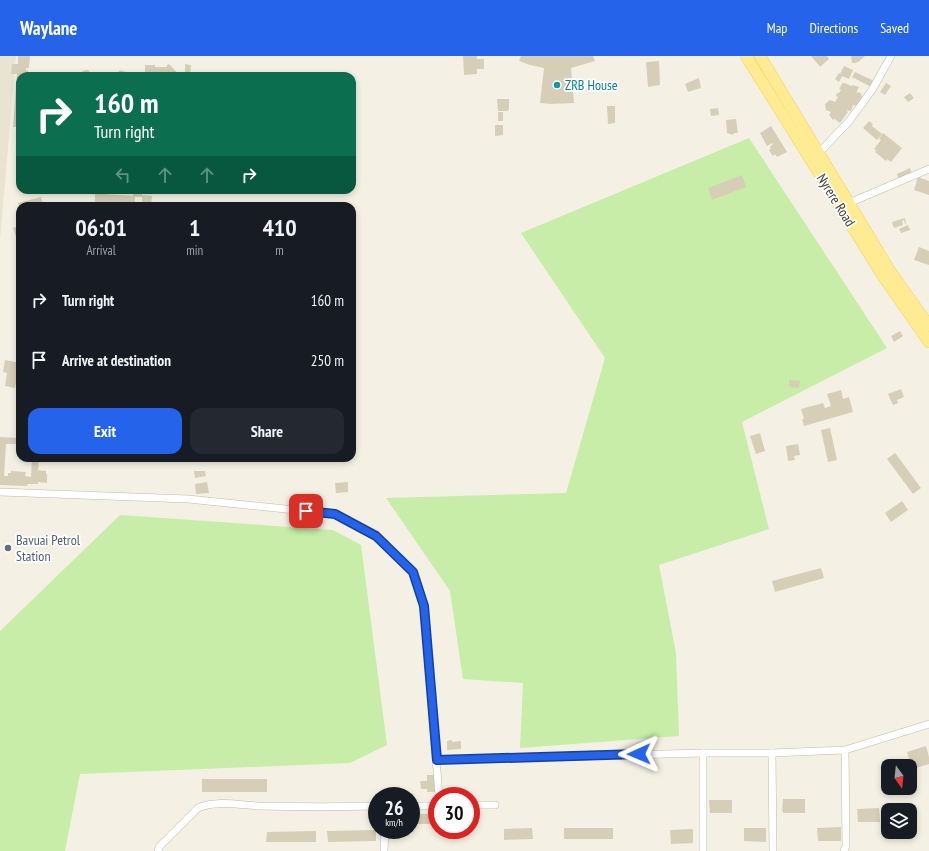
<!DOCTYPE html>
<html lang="en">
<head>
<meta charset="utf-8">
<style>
  :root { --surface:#171b24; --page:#242831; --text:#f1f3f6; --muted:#9ea1a6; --accent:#2563eb }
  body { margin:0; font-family:"PT Sans Narrow",sans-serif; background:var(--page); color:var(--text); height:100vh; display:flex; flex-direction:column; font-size:15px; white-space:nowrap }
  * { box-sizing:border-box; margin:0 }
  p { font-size:13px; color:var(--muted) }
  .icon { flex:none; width:22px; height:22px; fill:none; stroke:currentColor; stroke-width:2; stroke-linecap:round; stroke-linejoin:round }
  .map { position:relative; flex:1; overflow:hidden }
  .details { position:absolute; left:16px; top:146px; width:340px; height:260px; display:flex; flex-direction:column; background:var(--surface); border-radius:12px; box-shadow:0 2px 6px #0003 }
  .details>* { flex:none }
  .banner { position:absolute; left:16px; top:16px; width:340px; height:122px; border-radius:12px; box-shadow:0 2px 6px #0003; background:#0b6e4f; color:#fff; overflow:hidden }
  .needle { width:26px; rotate:165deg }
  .fabs { position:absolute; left:881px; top:703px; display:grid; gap:8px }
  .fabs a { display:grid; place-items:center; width:36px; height:36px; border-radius:8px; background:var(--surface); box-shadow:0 2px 6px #0003; font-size:20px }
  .speed { position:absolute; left:368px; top:731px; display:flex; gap:8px; font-size:20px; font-weight:700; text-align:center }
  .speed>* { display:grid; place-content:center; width:52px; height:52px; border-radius:50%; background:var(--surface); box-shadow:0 2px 6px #0003; line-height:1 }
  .speed small { font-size:10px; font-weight:400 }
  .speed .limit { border:6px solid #d22; background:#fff; color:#111 }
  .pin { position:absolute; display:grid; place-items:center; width:34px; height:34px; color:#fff; margin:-17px; border-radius:8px; box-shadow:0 2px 6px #0006 }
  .me { position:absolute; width:44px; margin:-22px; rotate:269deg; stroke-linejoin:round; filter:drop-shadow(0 0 3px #0008) }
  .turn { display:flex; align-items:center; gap:14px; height:84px; padding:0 12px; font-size:18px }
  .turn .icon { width:52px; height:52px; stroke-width:2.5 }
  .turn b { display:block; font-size:28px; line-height:34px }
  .lanes { display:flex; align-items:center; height:38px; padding:0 12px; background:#0003; justify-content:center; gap:20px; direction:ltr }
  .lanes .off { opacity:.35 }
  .eta { display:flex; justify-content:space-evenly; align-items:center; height:68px; text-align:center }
  .eta b { font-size:24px; font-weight:800; line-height:28px }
  .cta { display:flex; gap:8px; margin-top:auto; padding:8px 12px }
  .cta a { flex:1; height:46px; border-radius:12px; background:var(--accent); color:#fff; font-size:16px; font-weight:800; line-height:46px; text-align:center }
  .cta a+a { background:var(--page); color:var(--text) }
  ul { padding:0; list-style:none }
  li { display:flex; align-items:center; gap:12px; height:60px; padding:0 12px }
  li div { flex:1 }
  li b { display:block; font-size:15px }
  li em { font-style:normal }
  header { display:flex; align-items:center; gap:24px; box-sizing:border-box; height:56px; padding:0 20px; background:var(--accent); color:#fff }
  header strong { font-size:19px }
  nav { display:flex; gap:22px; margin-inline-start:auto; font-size:14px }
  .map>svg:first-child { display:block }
</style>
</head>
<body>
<header>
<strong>Waylane</strong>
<nav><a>Map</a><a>Directions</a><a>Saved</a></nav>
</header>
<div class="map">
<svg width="929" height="795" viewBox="0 0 929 795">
  <rect width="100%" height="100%" fill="#f4f1e4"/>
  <path fill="#e9e4d1" d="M0,0H16L0,184Z"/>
  <g fill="#c7eda8">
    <path d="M749,82L887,292L742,366L769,473L659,509L676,597L679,680L520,692L523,627L463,623L450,535L386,442L566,437L605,302L521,177Z"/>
    <path d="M120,459L333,474L361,489L387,689L350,707L80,718L65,795H0V575Z"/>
  </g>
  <g fill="#d7ceb8">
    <path d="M18,0H30L29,12H26V14L28,15V20H20V71H13L17,18H11L12,8H18Z"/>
    <path d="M463,0H477V3H484V13H477V18L464,19Z"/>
    <path d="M521,0H593L595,5L571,12L574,47L551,48L540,47L544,12L530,9L519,5Z"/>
    <path d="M811,0H827L829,3L820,11Z"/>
    <path d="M851,0H865L858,6L854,7H852Z"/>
    <path d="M659,5L660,29L648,31L646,6Z"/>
    <path d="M168,8L170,9L180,20H145V9H155V11H166Z"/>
    <path d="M185,8L191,9L190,20H185Z"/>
    <path d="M844,10L853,14L849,23L842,20L839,26L835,23L839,17L840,18Z"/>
    <path d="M86,14H88L92,20H81L83,15Z"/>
    <path d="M120,14L126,16L127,20H115Z"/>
    <path d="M855,16L874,25L871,31L852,21Z"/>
    <path d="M699,22L701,32L688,36L685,28Z"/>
    <path d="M843,26L844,28L845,27L851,30L853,29L859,31L856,37L858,36L862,38L861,40L863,41L858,50L853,49L851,55L846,54L848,56L840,67L835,63L833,64L829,59L831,56L826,54L825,48L830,44L835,46L838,41L836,40L837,37H839L841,34L839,33Z"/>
    <path d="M886,27L891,30L885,39L880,36Z"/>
    <path d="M910,37L914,42L908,46L904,41Z"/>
    <path d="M497,43H509V53L508,55H498Z"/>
    <path d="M607,50H615V67L608,68Z"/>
    <path d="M718,52L719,59L711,60L710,53Z"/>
    <rect x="498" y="56" width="5" height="9"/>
    <path d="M736,63L738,77H734L733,79L727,77L726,64Z"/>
    <path d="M869,65L873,68L872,70L882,78L877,84L863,72Z"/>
    <path d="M495,69H503V79L495,80Z"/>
    <path d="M771,70L787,96L777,101L775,98L773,100L769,94L771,92L770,90L773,89L772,87L767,90L760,77Z"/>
    <path d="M883,77L902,92L891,106L887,103L886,105L875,96L876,94L874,93L881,84L879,83Z"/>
    <path d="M910,112L912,117L898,122L897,118Z"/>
    <path d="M742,119L746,131L712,144L708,132Z"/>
    <path d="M918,121L929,125V139L914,134Z"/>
    <path d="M95,134H105L104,138L133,140V134H142V141H135V149L95,146Z"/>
    <path d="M142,139L152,140L151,150H137L138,146H142Z"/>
    <path d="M41,141L44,150H19L18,147Z"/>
    <path d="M905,162L906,167L905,168L904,164L902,165L903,169L894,172L892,166Z"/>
    <path d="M908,169L910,174L901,177L899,173Z"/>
    <path d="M20,170V193L13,172Z"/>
    <path d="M919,191L929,195V209L914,204Z"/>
    <path d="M900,275L903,280L894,286L891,280Z"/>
    <path d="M5,304L20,307L15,332L5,330L7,317L3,316Z"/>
    <path d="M789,324L800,325L799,332L789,331Z"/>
    <path d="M901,333L904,341L897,344L898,347L893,349L888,338Z"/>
    <path d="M841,334L843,343L849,341L853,356L804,370L802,363H804L801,353L823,347L825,352L831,350L827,338Z"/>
    <path d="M830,372L837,404L828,406L821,374Z"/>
    <path d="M760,377L765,395L756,398L750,380Z"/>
    <path d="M0,381L20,382V388H6L4,420H8V417H11V415L26,416L25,420L31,421L32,402H43V404L39,403L38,414L46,415V418H47V427L38,426V428H28L27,430L0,429Z"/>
    <path d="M798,388L800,399L794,400L795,404L788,405L786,390Z"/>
    <path d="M895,397L921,432L913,438L887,403Z"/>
    <path d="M194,415H205L206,420L195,422Z"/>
    <path d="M207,426L209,437L196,438L195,428Z"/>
    <path d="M348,426V436L336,437L335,427Z"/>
    <path d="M902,445L908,454L891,466L885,457Z"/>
    <path d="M821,512L824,522L775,536L772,525Z"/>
    <path d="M452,684V686L461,685V693L447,694V685Z"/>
    <path d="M926,690L929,701V708L912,713L907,696Z"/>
    <path d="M427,719H434L436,736H427V733H421L420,725H427Z"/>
    <rect x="202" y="723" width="65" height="13"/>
    <path d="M783,743H805V757H783V755H782Z"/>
    <path d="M709,744H732V757H710Z"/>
    <path d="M879,752L880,766H858L857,753Z"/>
    <rect x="417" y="758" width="20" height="10"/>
    <path d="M841,771V785H818L817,772Z"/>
    <path d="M532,772L533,783L504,784V773Z"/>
    <rect x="564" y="772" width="49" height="11"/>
    <path d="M744,772H766V786L744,785Z"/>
    <path d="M693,773V787L671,788L670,774Z"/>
    <path d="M376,774V785L328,786L327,775Z"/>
    <path d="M316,775V786H266L267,776Z"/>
  </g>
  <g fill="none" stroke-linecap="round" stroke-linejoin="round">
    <defs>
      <g id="street">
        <path d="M816,100L850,64L872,34L891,0"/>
        <path d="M849,147L929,113"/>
        <path d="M0,436L188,443L335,458L376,480L413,516L424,550L439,740"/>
        <path d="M772,697L773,795"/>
        <path d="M437,704L703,697H772L845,694L929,668"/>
        <path d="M471,749H495"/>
        <path d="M411,750H437"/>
        <path d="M158,795L159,791L198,752C217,744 239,749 259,750C298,751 338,751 377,750"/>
        <path d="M384,795L385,774"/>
        <path d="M703,795V697"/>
        <path d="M844,795L846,790L845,694"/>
      </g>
      <g id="primary">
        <path d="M746,0L883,220L929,286"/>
        <path d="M760,0L890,215L929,270"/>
      </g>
    </defs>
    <use href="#street" stroke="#c1baa6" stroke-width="8"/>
    <use href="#primary" stroke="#f1d255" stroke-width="12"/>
    <use href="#street" stroke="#fff" stroke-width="7"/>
    <use href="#primary" stroke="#ffeb92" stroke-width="11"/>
  </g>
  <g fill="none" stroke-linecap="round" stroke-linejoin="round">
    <defs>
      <path id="route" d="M306,455L335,458L376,480L413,516L424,550L437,704L639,698"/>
    </defs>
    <use href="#route" stroke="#184099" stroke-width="10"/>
    <use href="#route" stroke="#2563eb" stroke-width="7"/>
  </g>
  <circle fill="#0f9aa8" stroke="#fff" stroke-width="1.5" cx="557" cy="29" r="4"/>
  <circle fill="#5c6f8a" stroke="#fff" stroke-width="1.5" cx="8" cy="492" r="4"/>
  <g text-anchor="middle" stroke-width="3.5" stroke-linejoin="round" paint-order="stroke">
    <g font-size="14" fill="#0d838f" stroke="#fff" text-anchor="start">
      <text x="565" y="34">ZRB House</text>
    </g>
    <g font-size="14" fill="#474133" stroke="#fff">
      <text transform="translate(836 144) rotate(58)" y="5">Nyrere Road</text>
    </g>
    <g font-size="14" fill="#4e5e75" stroke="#fff" text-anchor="start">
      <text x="16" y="489">Bavuai Petrol<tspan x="16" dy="16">Station</tspan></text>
    </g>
  </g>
</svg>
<div class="fabs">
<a><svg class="needle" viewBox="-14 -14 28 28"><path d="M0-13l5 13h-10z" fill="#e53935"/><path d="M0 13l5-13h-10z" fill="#9ea1a6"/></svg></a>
<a><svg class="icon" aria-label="layers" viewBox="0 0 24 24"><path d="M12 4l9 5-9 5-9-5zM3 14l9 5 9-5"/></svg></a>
</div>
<div class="speed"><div>26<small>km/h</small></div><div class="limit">30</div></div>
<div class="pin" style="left:306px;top:455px;background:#d93025"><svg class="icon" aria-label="arrive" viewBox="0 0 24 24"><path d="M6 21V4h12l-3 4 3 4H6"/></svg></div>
<svg class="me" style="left:639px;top:698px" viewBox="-20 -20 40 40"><path d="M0-17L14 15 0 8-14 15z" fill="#2563eb" stroke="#fff" stroke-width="4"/></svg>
<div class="banner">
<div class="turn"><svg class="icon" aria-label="right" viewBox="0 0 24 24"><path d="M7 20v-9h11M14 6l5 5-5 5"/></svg><div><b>160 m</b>Turn right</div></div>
<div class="lanes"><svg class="icon off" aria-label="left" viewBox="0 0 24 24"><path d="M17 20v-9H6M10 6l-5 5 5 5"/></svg><svg class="icon off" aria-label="ahead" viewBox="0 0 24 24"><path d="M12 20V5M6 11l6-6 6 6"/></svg><svg class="icon off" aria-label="ahead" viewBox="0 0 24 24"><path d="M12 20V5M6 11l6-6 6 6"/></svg><svg class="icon" aria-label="right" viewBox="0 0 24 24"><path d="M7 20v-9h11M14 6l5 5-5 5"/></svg></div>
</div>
<section class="details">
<div class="eta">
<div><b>06:01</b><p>Arrival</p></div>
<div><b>1</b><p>min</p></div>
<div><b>410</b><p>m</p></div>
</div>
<ul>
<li><svg class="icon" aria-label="right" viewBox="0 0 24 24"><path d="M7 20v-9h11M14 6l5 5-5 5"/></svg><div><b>Turn right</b></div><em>160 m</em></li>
<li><svg class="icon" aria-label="arrive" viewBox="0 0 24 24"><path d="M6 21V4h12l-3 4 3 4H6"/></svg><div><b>Arrive at destination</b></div><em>250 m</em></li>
</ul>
<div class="cta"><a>Exit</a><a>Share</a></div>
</section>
</div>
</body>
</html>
